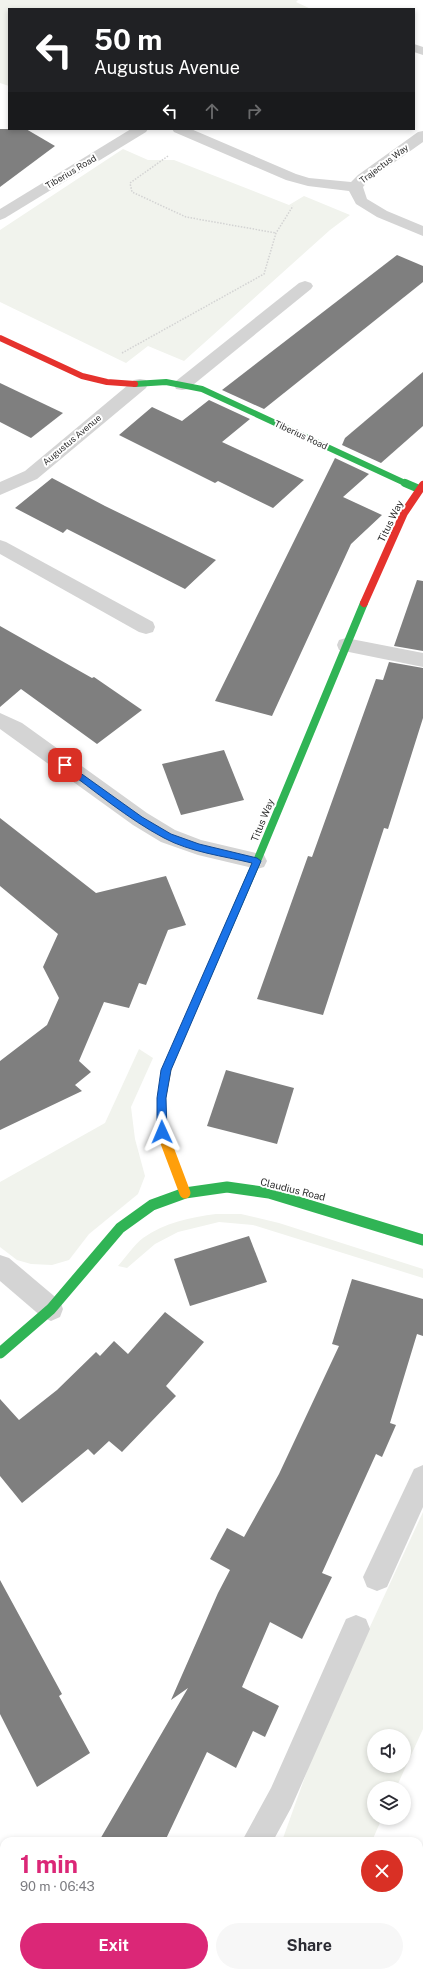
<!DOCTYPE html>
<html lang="en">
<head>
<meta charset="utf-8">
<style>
  :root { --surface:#fff; --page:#f7f7f7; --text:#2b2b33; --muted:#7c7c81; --accent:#db2777 }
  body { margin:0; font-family:"Public Sans",sans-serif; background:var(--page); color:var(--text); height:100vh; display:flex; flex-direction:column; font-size:15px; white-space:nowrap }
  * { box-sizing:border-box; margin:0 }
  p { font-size:13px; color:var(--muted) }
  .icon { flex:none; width:22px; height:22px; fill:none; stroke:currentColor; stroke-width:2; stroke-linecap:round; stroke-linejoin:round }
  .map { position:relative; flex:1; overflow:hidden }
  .sheet { position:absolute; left:0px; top:1837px; width:423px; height:140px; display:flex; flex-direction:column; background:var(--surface); border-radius:12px 12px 0 0; box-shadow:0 2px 6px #0003 }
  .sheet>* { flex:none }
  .hud { position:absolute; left:8px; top:8px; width:407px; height:122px; border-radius:0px; box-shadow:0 2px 6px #0003; background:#202124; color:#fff; overflow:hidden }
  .fabs { position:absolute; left:367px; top:1729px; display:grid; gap:8px }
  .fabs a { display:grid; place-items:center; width:44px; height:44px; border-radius:50%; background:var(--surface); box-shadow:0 2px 6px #0003; font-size:20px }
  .pin { position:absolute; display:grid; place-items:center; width:34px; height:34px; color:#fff; margin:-17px; border-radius:8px; box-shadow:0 2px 6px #0006 }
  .me { position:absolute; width:44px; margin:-22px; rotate:359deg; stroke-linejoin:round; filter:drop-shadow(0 0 3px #0008) }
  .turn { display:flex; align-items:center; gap:14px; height:84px; padding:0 20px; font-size:18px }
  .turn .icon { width:52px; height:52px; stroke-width:2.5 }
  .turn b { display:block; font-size:28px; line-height:34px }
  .lanes { display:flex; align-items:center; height:38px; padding:0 20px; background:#0003; justify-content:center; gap:20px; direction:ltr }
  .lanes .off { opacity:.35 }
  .round { display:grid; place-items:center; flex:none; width:42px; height:42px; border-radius:21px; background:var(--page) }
  .summary { display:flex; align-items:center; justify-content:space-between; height:68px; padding:0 20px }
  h1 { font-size:24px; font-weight:700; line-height:30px; color:var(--accent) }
  .button { display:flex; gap:8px; margin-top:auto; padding:8px 20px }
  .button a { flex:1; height:46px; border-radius:24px; background:var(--accent); color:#fff; font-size:16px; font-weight:700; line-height:46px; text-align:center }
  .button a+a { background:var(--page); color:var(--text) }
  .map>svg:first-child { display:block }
</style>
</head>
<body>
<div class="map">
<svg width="423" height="1977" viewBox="0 0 423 1977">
  <rect width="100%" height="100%" fill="#fff"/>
  <g fill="#f1f3ed" fill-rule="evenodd">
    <path d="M0,0H298L296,2L311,9H9V86L0,83Z"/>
    <path d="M123,149L148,160H174L289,205L304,196L350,215L330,230L184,361L148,346L126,363L0,302V230Z"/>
    <path d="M139,1049L153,1058L131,1107L135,1139L145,1176L138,1194L89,1234L69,1260L52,1265L31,1264L17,1260L0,1247V1182L105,1123Z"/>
    <path d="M216,1214H241L279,1223L423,1269V1278L253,1225L219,1222L178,1232L155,1244L127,1268L118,1266C126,1257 134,1245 143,1238C164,1223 191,1217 216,1214Z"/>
    <path d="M423,1512V1729L396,1788H374V1818H382L372,1841H282L320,1735ZM374,1736H404V1766H374Z"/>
    <path d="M423,1937V1977H406L408,1973H419V1947Z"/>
    <path d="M223,1973H312L309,1977H220Z"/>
  </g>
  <g fill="#7f7f7f">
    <path d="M0,129H26L55,146L0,187Z"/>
    <path d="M397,255L423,266V282L264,409L222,390Z"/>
    <path d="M423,372V426L381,463L342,445L345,438Z"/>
    <path d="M0,383L63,413L31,438L0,422Z"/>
    <path d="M209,400L250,419L222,442L304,480L273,508L218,481L215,483L119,435L152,407L182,421Z"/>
    <path d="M335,458L369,474L343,497L382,515L351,544L272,716L215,701Z"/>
    <path d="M52,478L105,506L216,560L185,589L67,529L63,533L15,508Z"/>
    <path d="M417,580L423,581V651L394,646Z"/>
    <path d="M0,626L92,678L94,677L142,710L97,744L21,689L0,707Z"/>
    <path d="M389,662L423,668V718L388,829L384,828L323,1015L257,999L308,856L312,857L376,679L383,680Z"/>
    <path d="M224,750L244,800L181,815L162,764Z"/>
    <path d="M0,818L96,893L166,876L186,925L168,930L146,985L139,983L129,1008L104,1002L79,1061L91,1072L75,1085L82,1091L0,1130V1061L47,1025L59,998L43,967L58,934L0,886Z"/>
    <path d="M226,1070L294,1088L277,1144L207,1126Z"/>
    <path d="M249,1236L267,1282L190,1306L174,1259Z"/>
    <path d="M352,1279L423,1299V1336L417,1334L390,1423L396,1425L382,1457L376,1454L322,1573L332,1577L302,1639L270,1622L242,1687L279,1706L265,1737L253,1731L236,1768L207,1752L165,1841H99L188,1688L171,1700L218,1593L230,1570L210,1559L227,1528L244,1537L279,1474L339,1346L332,1344Z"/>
    <path d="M165,1312L204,1342L166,1386L176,1396L122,1452L109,1441L94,1455L88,1449L22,1503L0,1476V1399L19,1420L57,1390L96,1352L100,1356L114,1341L128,1354Z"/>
    <path d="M0,1580L62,1694L59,1696L90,1753L37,1787L0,1714Z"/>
  </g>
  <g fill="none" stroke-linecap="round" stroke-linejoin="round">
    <g stroke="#d3d3d3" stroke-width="1.5" stroke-dasharray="1.5 1.5" stroke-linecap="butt">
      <path d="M168,156L130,183L132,192L186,217L276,233"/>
      <path d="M122,353L264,274L276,233L293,206"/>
    </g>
    <g fill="#d4d4d4" fill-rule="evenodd">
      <path d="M414,44L423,47V55L414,52Z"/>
      <path d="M305,281L311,283L313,286L311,289L188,389L182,390L176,389L174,385L176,381L299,283Z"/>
      <path d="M0,540L6,542L153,622L155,627L153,632L146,634L139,632L0,554Z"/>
      <path d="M423,1465V1507L387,1587L377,1591L367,1587L363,1577L414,1469Z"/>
      <path d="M356,1615L366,1619L370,1629L291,1808L273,1841H242L271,1788L346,1619Z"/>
      <path d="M167,1973H198L197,1977H166Z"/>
    </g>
    <g fill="#d4d4d4" fill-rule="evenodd">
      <path d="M131,129H148L146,132L5,218L0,220V209Z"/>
      <path d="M172,129H191L296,174L309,178L351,182L358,175L418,132L423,131V142L368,181L363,187L367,199L387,211L423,226V236L377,217L356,204L349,191L308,186L286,180L174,132Z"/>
      <path d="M140,379L146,380L148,384L146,388L37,479L0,495V482L25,471L134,380Z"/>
      <path d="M346,638L423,653V667L339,650L337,645L339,640Z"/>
      <path d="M0,713L22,723L147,813L175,830L201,840L264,855L267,861L264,867L257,869L198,855L161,842L133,825L0,729Z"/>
      <path d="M0,1255L9,1258L60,1301L63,1309L60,1317L51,1321L42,1317L0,1281Z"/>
      <path d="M0,1860L4,1862V1894L0,1892Z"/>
      <path d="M423,1867V1902L419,1904V1869Z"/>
      <path d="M104,1973H138L139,1977H105Z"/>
      <path d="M360,1973H391L390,1977H359Z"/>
    </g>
    <path stroke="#30b455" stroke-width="6" d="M135,384L166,382L202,389L407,484"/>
    <g stroke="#30b455" stroke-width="8">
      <path d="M405,483L419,489"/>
      <path d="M168,1066L257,861L364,603"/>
    </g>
    <path stroke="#30b455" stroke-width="11" d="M0,1353L51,1309L120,1228L152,1205L185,1193L227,1187L269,1193L423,1240"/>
    <path stroke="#ff9f0a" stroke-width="8" d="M162,1125V1098L168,1066"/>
    <path stroke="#ff9f0a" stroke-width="11" d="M162,1124V1132L185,1193"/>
    <path stroke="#e5322d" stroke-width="6" d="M0,338L82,376L107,382L135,384"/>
    <path stroke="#e5322d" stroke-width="8" d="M364,603L404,513L423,485"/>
  </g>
  <path fill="#1a73e8" stroke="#114b97" d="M65,762L142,817L171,834L199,844L257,858L261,861L171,1070L166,1098L167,1132L162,1136L157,1132V1098L161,1070L252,863C223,856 190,852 164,838C128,819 95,791 62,767L61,765Z"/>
  <g text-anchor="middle" stroke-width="4" stroke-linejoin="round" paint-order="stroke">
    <g font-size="9" fill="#2f2f2f" stroke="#fff">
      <text transform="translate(384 164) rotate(-37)" y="3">Trajectus Way</text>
      <text transform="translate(71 172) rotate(-31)" y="3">Tiberius Road</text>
      <text transform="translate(301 435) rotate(25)" y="3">Tiberius Road</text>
      <text transform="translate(72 440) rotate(-40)" y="3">Augustus Avenue</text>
    </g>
    <g font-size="10" fill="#2f2f2f" stroke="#fff">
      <text transform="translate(390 521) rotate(-64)" y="4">Titus Way</text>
      <text transform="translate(262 820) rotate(-68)" y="4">Titus Way</text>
      <text transform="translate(293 1189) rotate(14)" y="4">Claudius Road</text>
    </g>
  </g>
</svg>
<div class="fabs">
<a><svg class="icon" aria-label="sound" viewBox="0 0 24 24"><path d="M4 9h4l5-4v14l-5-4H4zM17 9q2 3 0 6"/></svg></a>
<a><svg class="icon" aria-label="layers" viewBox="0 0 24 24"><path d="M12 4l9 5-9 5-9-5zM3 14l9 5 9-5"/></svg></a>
</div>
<div class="pin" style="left:65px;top:765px;background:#d93025"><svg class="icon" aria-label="arrive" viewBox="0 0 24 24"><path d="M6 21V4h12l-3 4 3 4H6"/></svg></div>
<svg class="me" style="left:162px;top:1132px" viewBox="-20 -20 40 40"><path d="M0-17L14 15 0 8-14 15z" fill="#1a73e8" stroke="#fff" stroke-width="4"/></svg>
<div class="hud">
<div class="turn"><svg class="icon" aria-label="left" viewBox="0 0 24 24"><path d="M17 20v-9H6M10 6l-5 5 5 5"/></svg><div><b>50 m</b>Augustus Avenue</div></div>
<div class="lanes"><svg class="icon" aria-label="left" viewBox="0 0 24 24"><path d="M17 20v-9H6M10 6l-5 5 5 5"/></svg><svg class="icon off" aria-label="ahead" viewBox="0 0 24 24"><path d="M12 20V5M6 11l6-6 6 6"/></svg><svg class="icon off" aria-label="right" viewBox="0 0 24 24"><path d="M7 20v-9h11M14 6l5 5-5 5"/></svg></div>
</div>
<section class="sheet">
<div class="summary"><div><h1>1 min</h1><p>90 m · 06:43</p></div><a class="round" style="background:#d93025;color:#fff"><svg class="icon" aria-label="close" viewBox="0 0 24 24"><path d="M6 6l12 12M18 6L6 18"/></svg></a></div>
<div class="button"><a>Exit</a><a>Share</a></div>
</section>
</div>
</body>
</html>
